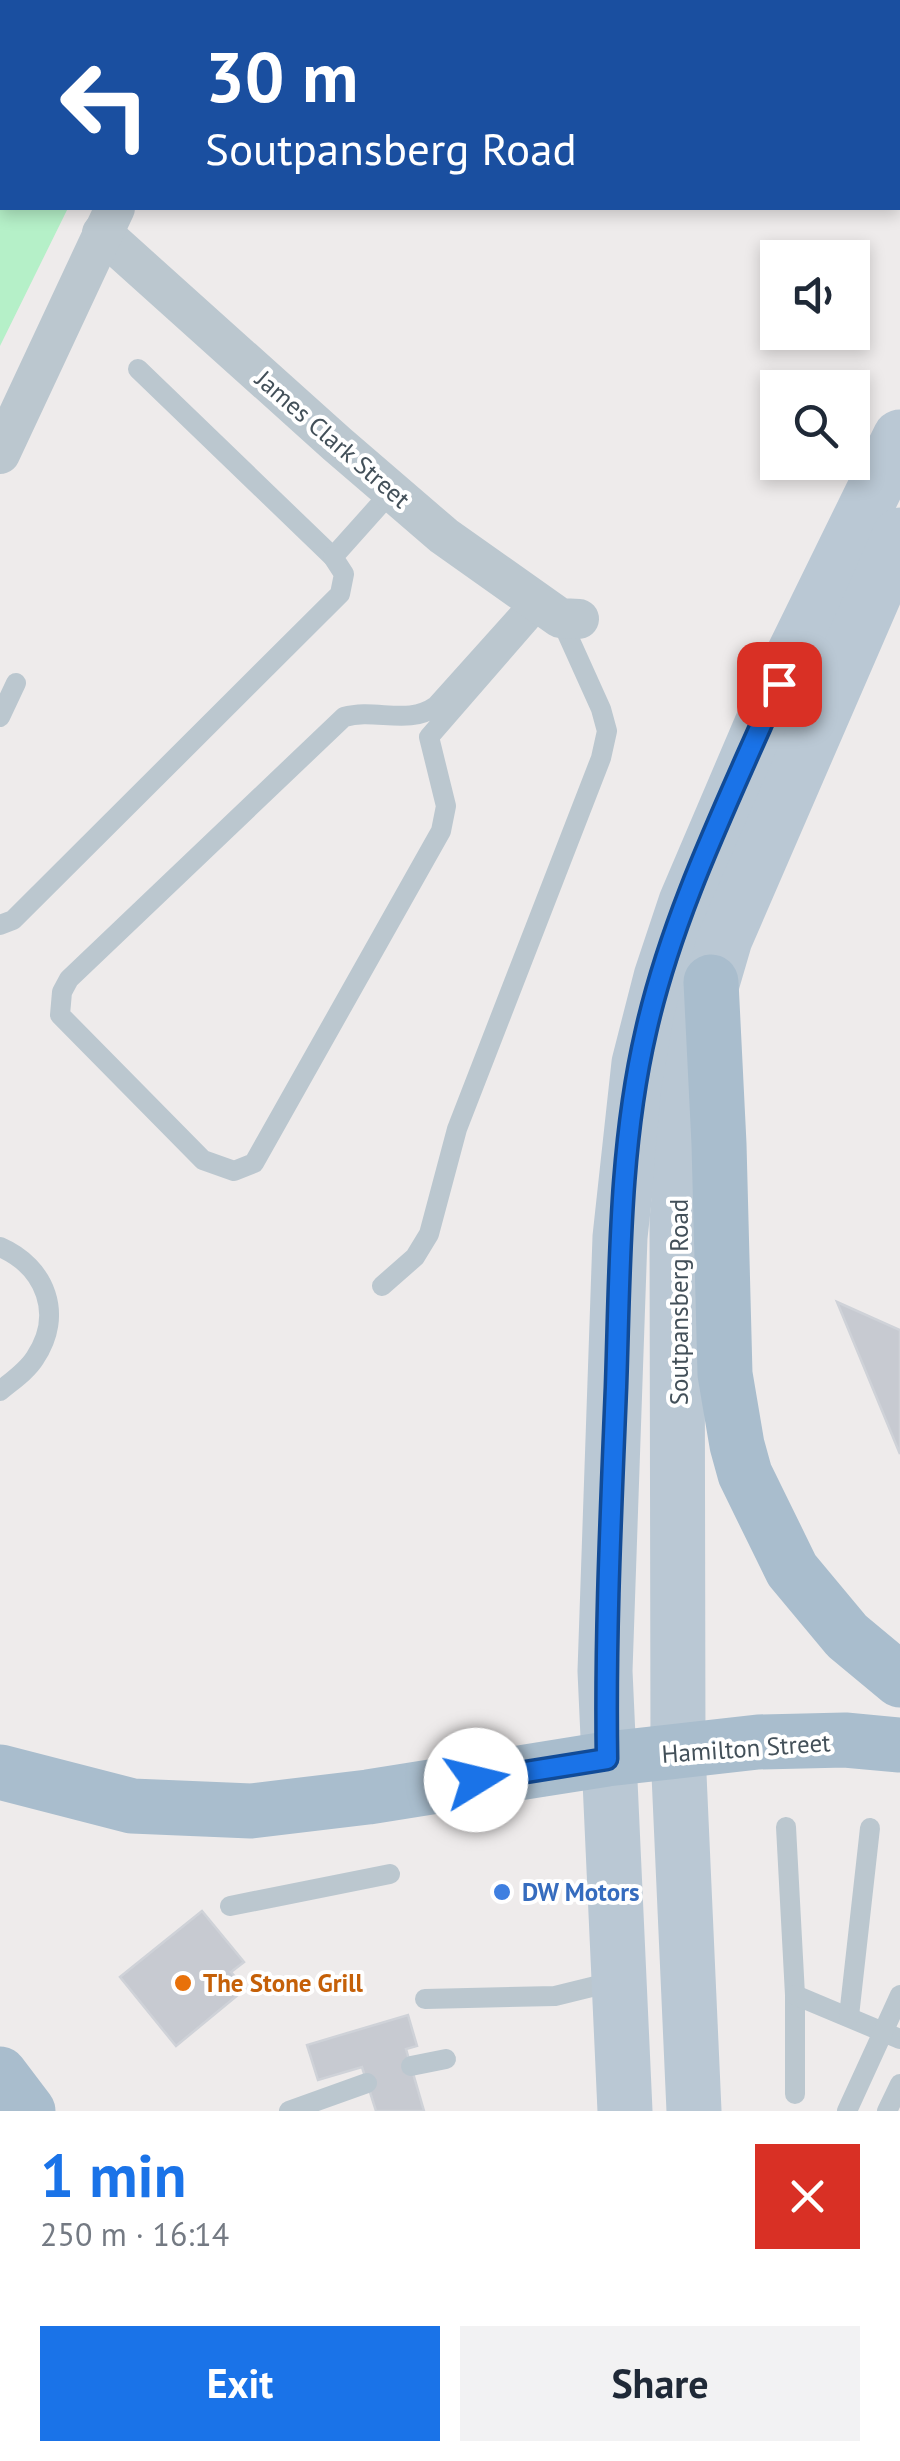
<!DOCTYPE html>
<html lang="en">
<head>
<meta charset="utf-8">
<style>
  :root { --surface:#fff; --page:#f2f2f3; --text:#1f2937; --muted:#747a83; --accent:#1a73e8 }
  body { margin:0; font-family:"PT Sans",sans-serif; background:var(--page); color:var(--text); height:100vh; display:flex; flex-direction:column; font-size:38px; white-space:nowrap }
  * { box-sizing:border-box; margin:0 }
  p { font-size:32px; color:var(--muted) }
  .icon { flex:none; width:55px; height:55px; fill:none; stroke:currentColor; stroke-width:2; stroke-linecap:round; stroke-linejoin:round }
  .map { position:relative; height:2111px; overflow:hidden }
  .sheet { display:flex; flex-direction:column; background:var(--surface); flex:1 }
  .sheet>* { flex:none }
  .banner { position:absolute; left:0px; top:0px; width:900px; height:210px; box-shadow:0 5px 15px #0003; background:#1a4fa0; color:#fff; overflow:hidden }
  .controls { position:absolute; left:760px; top:240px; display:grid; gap:20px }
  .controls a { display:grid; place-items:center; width:110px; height:110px; border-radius:0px; background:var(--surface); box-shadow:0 5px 15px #0003; font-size:50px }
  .pin { position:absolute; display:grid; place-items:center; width:85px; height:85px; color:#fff; margin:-42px; border-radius:20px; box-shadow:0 5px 15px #0006 }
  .me { position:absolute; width:110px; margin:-55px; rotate:81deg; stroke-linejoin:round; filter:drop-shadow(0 0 8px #0008) }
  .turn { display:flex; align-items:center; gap:35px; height:210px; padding:0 40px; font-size:45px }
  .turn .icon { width:130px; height:130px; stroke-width:2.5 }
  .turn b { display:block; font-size:70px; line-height:85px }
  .round { display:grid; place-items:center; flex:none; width:105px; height:105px; border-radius:0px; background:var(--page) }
  .head { display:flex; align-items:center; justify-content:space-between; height:170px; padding:0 40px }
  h1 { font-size:60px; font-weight:700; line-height:75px; color:var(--accent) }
  .cta { display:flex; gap:20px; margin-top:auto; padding:20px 40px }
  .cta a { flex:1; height:115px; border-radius:0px; background:var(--accent); color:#fff; font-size:40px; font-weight:700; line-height:115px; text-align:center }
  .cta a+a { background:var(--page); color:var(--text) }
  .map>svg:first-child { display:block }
</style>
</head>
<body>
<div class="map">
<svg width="900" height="2111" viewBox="0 0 900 2111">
  <rect width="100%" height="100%" fill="#eeebeb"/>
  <path fill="#b5f0c8" d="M0,0H171L2,2V208H68L0,346Z"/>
  <g fill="#c7cad1" stroke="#cfd2d8" stroke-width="2.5">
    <path d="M837,1302L900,1330V1454Z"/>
    <path d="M202,1911L244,1962L231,1972L245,1989L176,2046L120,1977Z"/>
    <path d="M408,2015L417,2046L406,2049L424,2111H376L362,2067L318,2080L307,2045Z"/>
  </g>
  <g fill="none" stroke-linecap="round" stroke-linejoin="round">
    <g stroke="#bbc7cf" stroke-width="20">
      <path d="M138,369L333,557"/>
      <path d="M532,599L436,706C408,726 376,708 344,717L69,979L62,992L60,1015L203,1160L234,1171L254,1163L441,831L446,806L429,737L542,607"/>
      <path d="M0,717L16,683"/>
      <path d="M0,925L13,920L340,594L344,574L333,557L392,491"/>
      <path d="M0,1247C46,1267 64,1315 35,1358C27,1371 12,1381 0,1391"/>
      <path d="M382,1286L415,1257L429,1234L457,1129L601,758L607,731L601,709L560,618"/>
      <path d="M786,1827L795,1995V2094"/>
      <path d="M230,1906L390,1874"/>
      <path d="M795,1995L900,2039"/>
      <path d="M425,1999L555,1996L616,1981"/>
      <path d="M849,2016L870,1828"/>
      <path d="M411,2066L446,2059"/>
      <path d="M289,2111L367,2083"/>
      <path d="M847,2111L900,1995"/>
      <path d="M887,2111L900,2084"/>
    </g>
    <g stroke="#bbc7cf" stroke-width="40">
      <path d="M211,2L212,0"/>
      <path d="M102,233L337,444L444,536L560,618L579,619"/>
      <path d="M0,454L115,208"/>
    </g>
    <g stroke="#bac8d4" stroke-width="55">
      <path d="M625,2111L605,1671L620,1237L639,1063L661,977L686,902L779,684L900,437"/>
      <path d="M694,2111L678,1752L677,1221L688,1096L701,1021L725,939L900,535"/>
    </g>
    <g stroke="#a9bdcd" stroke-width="55">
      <path d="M711,982L719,1144L725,1374L737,1445L745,1474L792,1570L847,1636L900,1680"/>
      <path d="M0,1772L132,1806L251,1811L368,1797L607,1759L758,1742L845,1740L900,1745"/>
      <path d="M0,2074L28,2111"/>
    </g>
  </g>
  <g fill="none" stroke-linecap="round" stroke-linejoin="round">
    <defs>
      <path id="route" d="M476,1780L607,1759C605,1635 611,1511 616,1387C620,1269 619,1147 646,1031C673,911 730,798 779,684"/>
    </defs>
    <use href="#route" stroke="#114b97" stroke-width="25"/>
    <use href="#route" stroke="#1a73e8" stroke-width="18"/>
  </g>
  <circle fill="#3f7fe0" stroke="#fff" stroke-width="4" cx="502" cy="1892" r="10"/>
  <circle fill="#e8710a" stroke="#fff" stroke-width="4" cx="183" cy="1983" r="10"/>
  <g text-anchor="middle" stroke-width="8" stroke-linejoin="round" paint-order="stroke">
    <g font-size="25" fill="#435059" stroke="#fff">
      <text transform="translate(333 439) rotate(41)" y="9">James Clark Street</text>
      <text transform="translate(679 1302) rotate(-90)" y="9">Soutpansberg Road</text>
      <text transform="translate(746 1748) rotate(-4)" y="9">Hamilton Street</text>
    </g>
    <g font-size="25" font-weight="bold" fill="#366cbe" stroke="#fff" text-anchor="start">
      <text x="522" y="1901">DW Motors</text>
    </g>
    <g font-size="25" font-weight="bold" fill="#c56008" stroke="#fff" text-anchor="start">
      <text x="203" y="1992">The Stone Grill</text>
    </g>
  </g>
</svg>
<div class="controls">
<a><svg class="icon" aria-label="sound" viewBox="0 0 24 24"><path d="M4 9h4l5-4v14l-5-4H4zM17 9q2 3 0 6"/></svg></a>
<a><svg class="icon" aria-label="search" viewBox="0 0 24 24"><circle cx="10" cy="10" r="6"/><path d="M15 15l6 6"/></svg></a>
</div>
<div class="pin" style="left:779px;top:684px;background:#d93025"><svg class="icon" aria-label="arrive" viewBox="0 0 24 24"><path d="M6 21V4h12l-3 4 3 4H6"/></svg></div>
<svg class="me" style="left:476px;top:1780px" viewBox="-20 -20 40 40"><circle r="19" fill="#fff"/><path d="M0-13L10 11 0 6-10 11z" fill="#1a73e8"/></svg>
<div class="banner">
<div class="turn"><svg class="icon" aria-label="left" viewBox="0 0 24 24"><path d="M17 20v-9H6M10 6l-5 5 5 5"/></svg><div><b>30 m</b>Soutpansberg Road</div></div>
</div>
</div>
<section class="sheet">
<div class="head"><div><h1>1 min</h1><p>250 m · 16:14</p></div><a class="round" style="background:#d93025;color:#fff"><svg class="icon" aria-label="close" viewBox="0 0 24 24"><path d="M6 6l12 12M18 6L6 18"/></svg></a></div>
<div class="cta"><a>Exit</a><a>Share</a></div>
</section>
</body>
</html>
